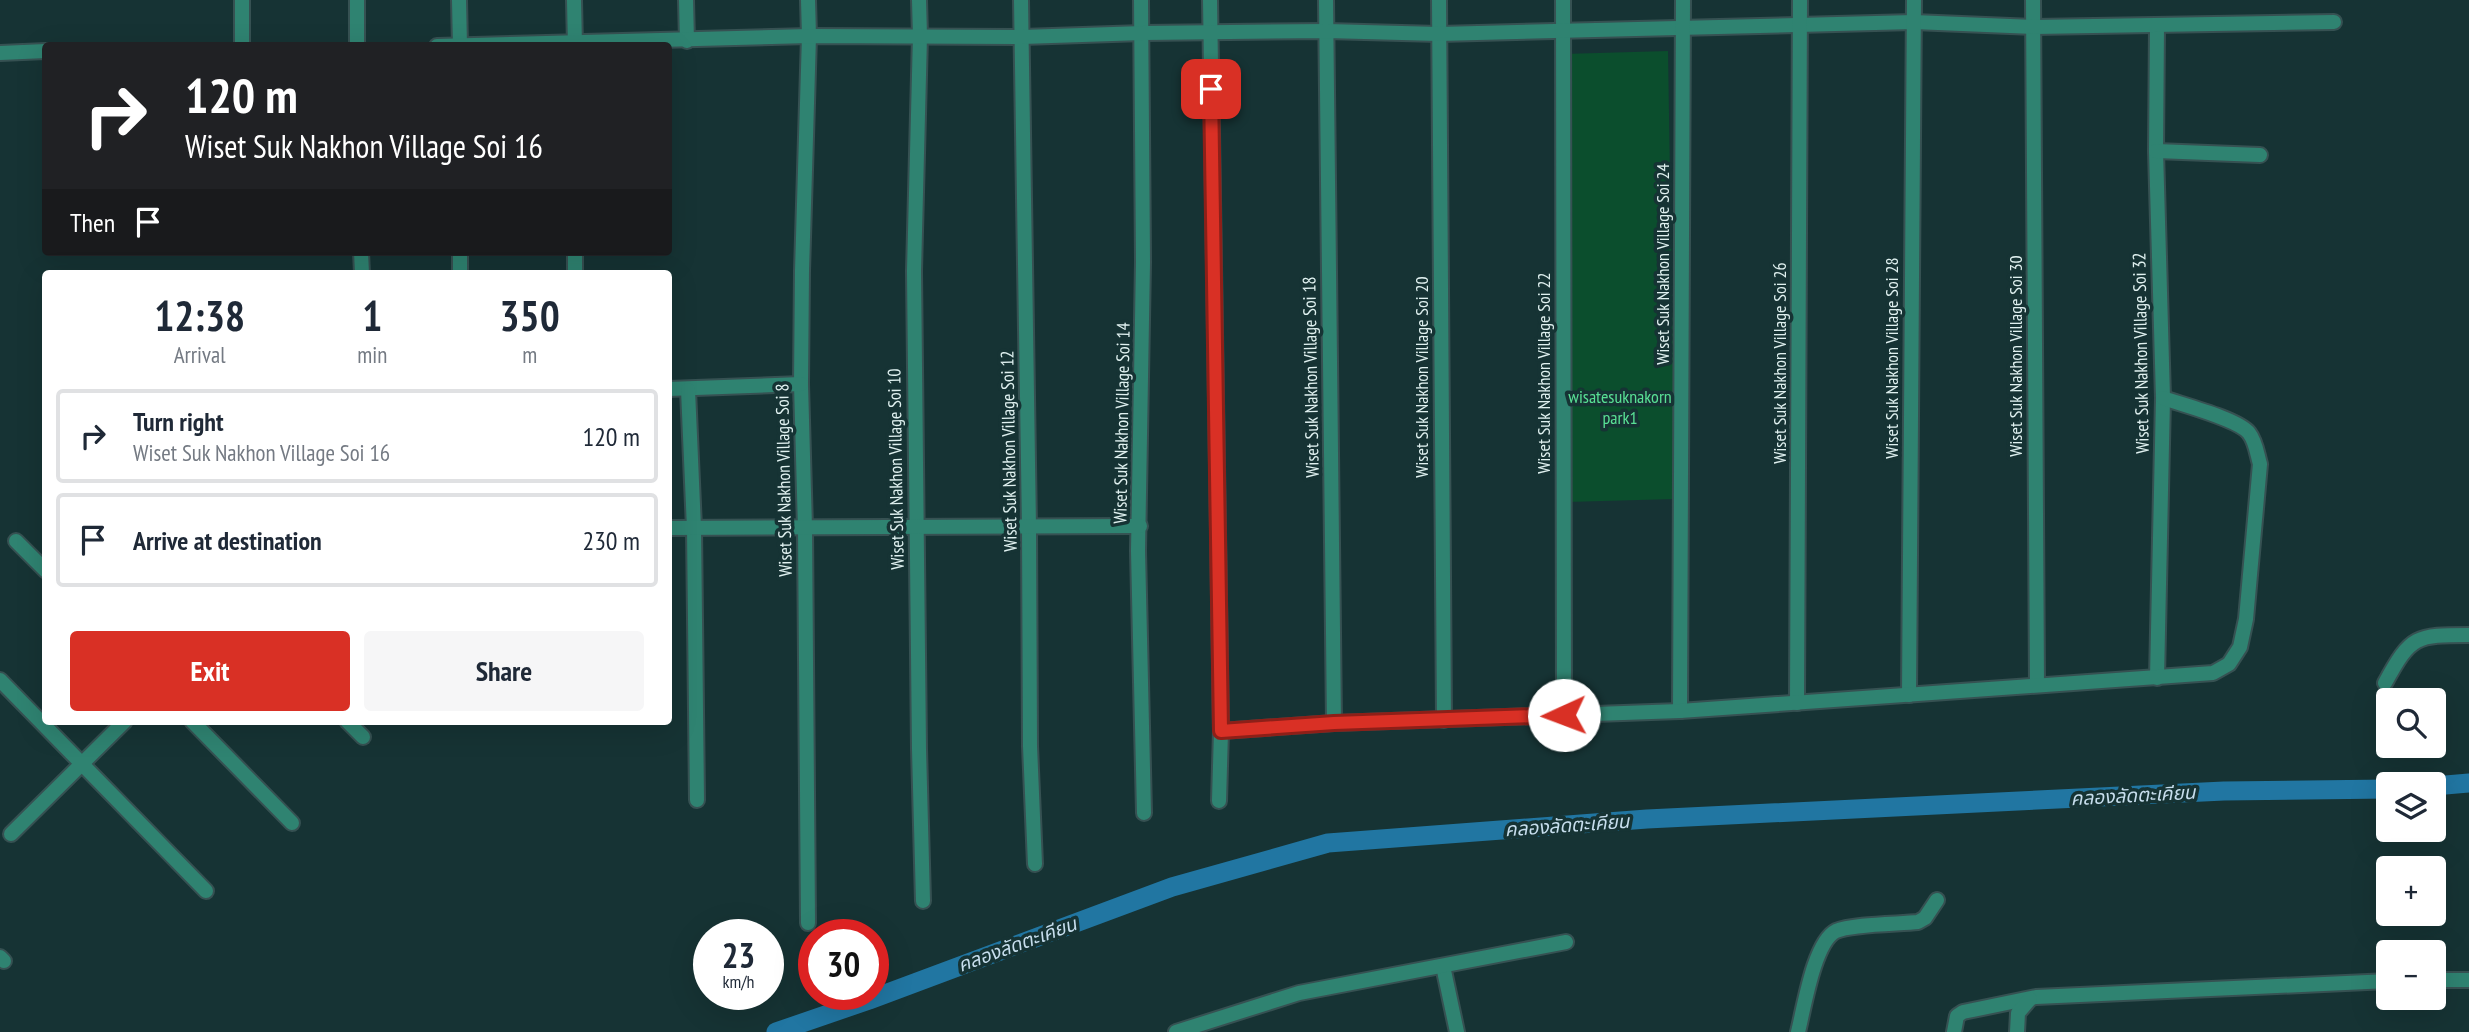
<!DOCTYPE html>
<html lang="en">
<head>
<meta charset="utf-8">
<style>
  :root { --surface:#fff; --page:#f6f6f7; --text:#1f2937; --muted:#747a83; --line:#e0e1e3; --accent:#d93025 }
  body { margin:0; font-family:"PT Sans Narrow","Noto Sans Thai",sans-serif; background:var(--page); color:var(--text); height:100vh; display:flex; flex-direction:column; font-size:26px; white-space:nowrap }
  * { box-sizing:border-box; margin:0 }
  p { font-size:23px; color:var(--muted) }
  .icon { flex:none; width:38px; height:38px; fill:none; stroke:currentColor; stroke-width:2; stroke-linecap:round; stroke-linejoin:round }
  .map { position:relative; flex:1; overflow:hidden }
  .sheet { position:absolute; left:42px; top:270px; width:630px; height:455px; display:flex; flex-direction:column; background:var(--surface); border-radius:7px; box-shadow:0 7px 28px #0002 }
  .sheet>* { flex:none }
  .guide { position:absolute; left:42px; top:42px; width:630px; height:214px; border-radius:7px; box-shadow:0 7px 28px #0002; background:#202124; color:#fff; overflow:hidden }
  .tools { position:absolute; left:2376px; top:688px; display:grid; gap:14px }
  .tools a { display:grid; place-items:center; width:70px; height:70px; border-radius:7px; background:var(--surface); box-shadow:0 7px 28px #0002; font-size:35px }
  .speed { position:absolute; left:693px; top:919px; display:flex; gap:14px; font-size:35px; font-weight:700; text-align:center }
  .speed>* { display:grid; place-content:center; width:91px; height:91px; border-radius:50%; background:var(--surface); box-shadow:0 7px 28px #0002; line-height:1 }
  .speed small { font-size:18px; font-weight:400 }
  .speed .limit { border:10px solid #d22; background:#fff; color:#111 }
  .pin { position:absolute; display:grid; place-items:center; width:60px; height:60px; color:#fff; margin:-30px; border-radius:14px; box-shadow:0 4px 10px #0006 }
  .me { position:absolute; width:77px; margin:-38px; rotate:268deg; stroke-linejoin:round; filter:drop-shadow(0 0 5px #0008) }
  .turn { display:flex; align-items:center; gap:24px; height:147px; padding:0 28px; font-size:32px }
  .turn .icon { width:91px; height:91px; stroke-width:2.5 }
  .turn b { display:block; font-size:49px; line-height:60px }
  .then { display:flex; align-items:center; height:66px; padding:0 28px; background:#0003; gap:14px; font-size:26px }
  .eta { display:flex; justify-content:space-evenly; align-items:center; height:119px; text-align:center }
  .eta b { font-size:42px; font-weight:700; line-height:49px }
  .cta { display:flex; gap:14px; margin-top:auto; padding:14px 28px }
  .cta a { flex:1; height:80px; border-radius:7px; background:var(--accent); color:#fff; font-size:28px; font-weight:700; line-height:80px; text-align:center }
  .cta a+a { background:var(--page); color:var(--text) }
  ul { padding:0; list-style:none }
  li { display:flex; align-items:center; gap:21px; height:94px; margin:0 14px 10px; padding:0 14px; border:4px solid var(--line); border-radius:7px }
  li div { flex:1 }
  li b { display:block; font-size:26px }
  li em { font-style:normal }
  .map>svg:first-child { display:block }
</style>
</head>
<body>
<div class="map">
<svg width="2469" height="1032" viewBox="0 0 2469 1032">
  <rect width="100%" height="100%" fill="#163334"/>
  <path fill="#0b4e2d" d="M1668,51L1675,499L1567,502L1563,54Z"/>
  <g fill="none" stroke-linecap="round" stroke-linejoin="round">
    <g stroke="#2176a2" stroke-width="19">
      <path d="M2434,786L2469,783"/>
      <path d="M776,1032L869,1000L1172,887L1328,843L1647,819L2224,791L2389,789"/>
    </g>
    <defs>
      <g id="street">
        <path d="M357,0V46"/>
        <path d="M459,0L460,46"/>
        <path d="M574,0L575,46"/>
        <path d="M686,0L687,41"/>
        <path d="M808,0L809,36L802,271L801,384L805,528L808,923"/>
        <path d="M919,0L920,36L914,271L919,749L923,901"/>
        <path d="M1021,0L1029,528L1030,746L1035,864"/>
        <path d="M1141,0L1143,262L1138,551L1144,813"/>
        <path d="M1210,0L1221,731L1219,801"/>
        <path d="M1326,0L1334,723"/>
        <path d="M1439,0L1444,720"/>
        <path d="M1563,0L1564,715"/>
        <path d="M2033,0L2037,685"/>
        <path d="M2157,27L2156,151L2163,398L2157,678"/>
        <path d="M242,46V0"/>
        <path d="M437,46L809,36L1022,37L1143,33L1327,31L1439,34L1914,22L2034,27L2334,22"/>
        <path d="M0,53L46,51"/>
        <path d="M2156,151L2260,155"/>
        <path d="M361,252L362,273"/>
        <path d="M460,252V273"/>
        <path d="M575,252V273"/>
        <path d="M668,389L801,384"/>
        <path d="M688,390L694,528L697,800"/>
        <path d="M668,528L1140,526"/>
        <path d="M16,541L46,571"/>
        <path d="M0,680L206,891"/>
        <path d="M2385,683C2411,635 2416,635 2469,635"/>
        <path d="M1909,695L1914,0"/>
        <path d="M1797,703L1800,0"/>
        <path d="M1680,711L1683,0"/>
        <path d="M192,721L292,823"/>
        <path d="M347,721L363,737"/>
        <path d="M1221,731L1334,723L1680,711L2213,673L2229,664L2240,647L2246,619L2260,464C2257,454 2256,442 2249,433C2238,419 2183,405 2163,398"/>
        <path d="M11,834L125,721"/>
        <path d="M0,957L4,961"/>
        <path d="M1443,966L1457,1032"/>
        <path d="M2434,980H2469"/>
        <path d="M1176,1032L1299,993L1566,942"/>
        <path d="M1798,1032C1804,1008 1814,942 1836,931C1852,924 1898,924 1918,922L1925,918L1937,900"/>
        <path d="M1954,1032L1957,1016L1963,1012L2036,997L2389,981"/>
        <path d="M2017,1032L2018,1013L2030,999"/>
      </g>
    </defs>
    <use href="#street" stroke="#365152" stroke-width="18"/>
    <use href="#street" stroke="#2f8371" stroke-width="14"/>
  </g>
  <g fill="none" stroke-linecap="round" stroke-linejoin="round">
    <defs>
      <path id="route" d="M1211,89L1221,731L1334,723L1564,715"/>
    </defs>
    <use href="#route" stroke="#8d1f18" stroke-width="18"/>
    <use href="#route" stroke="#d93025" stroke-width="12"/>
  </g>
  <g text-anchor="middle" stroke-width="7" stroke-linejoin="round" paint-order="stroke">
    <g font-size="18" fill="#e0f1f0" stroke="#163334">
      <text transform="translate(1663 264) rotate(-90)" y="6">Wiset Suk Nakhon Village Soi 24</text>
      <text transform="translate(2141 353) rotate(-91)" y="6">Wiset Suk Nakhon Village Soi 32</text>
      <text transform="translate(2016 356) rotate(-90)" y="6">Wiset Suk Nakhon Village Soi 30</text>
      <text transform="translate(1892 358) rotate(-90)" y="6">Wiset Suk Nakhon Village Soi 28</text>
      <text transform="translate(1780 363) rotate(-90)" y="6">Wiset Suk Nakhon Village Soi 26</text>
      <text transform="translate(1544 373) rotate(-90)" y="6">Wiset Suk Nakhon Village Soi 22</text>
      <text transform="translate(1311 377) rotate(-91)" y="6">Wiset Suk Nakhon Village Soi 18</text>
      <text transform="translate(1422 377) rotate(-90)" y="6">Wiset Suk Nakhon Village Soi 20</text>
      <text transform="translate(1122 423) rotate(-89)" y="6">Wiset Suk Nakhon Village Soi 14</text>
      <text transform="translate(1009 451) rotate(-91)" y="6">Wiset Suk Nakhon Village Soi 12</text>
      <text transform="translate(896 469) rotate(-91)" y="6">Wiset Suk Nakhon Village Soi 10</text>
      <text transform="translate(784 480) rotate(-91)" y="6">Wiset Suk Nakhon Village Soi 8</text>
    </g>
    <g font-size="18" fill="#59e095" stroke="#163334">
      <text x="1620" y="403">wisatesuknakorn<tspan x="1620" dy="21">park1</tspan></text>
    </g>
    <g font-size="19" font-style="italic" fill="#c7deed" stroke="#163334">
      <text transform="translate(2133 795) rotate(-3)" y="7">คลองลัดตะเคียน</text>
      <text transform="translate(1567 825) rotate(-4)" y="7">คลองลัดตะเคียน</text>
      <text transform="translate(1017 944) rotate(-20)" y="7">คลองลัดตะเคียน</text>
    </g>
  </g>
</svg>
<div class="tools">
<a><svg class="icon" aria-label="search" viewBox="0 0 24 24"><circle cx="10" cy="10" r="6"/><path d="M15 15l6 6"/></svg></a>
<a><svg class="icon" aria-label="layers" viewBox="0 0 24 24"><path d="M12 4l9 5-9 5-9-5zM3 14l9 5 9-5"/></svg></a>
<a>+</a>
<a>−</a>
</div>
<div class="speed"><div>23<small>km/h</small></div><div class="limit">30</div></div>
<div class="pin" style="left:1211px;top:89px;background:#d93025"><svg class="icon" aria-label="arrive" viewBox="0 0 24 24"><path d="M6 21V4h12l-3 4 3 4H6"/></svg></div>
<svg class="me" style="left:1564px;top:715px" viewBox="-20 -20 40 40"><circle r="19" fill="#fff"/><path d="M0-13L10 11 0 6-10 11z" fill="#d93025"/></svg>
<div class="guide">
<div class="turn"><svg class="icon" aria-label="right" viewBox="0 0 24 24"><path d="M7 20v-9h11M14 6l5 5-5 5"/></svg><div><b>120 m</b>Wiset Suk Nakhon Village Soi 16</div></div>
<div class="then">Then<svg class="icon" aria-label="arrive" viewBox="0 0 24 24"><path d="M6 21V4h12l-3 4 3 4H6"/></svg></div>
</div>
<section class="sheet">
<div class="eta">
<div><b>12:38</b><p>Arrival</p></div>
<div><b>1</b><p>min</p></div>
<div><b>350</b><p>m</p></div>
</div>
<ul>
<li><svg class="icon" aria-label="right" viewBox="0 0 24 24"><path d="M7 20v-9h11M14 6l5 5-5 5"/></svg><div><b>Turn right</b><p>Wiset Suk Nakhon Village Soi 16</p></div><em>120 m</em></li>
<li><svg class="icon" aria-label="arrive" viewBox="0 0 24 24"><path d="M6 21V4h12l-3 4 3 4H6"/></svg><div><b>Arrive at destination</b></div><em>230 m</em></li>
</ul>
<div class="cta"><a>Exit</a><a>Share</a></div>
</section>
</div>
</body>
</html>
